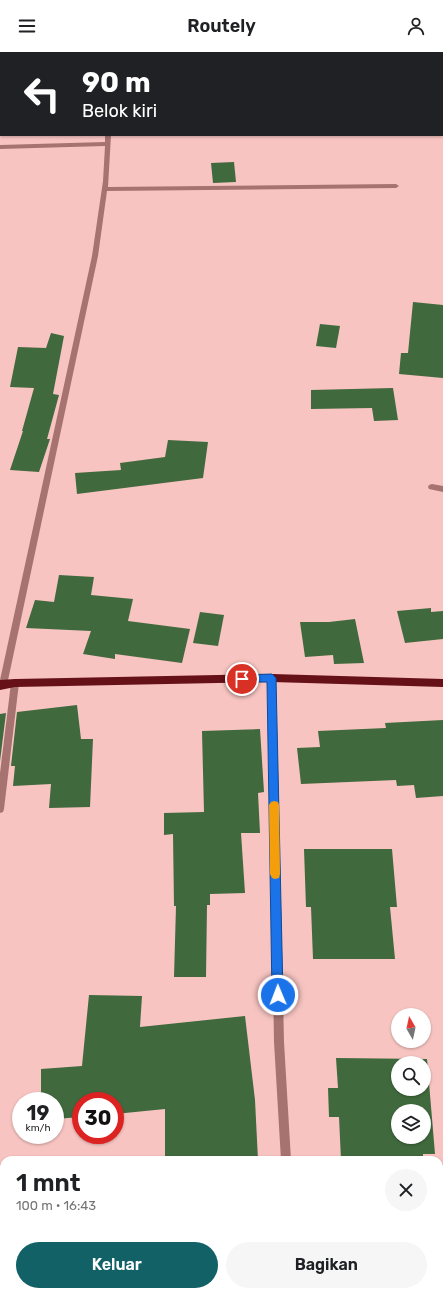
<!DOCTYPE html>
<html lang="id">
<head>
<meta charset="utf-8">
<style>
  :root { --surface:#fff; --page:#f6f6f6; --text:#202124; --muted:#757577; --accent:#116167 }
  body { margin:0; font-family:Rubik,sans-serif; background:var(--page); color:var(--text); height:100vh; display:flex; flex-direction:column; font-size:15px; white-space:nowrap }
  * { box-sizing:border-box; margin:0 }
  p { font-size:13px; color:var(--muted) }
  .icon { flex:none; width:22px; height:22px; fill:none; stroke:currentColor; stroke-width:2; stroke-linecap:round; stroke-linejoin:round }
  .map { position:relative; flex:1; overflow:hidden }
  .panel { position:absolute; left:0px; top:1104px; width:443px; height:140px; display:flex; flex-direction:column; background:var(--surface); border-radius:12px 12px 0 0; box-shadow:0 1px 3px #0004 }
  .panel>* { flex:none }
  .top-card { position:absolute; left:0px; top:0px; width:443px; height:84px; box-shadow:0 1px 3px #0004; background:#202124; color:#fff; overflow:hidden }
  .needle { width:26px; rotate:351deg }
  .fabs { position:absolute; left:391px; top:956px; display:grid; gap:8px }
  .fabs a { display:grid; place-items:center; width:40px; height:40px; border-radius:50%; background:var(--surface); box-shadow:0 1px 3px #0004; font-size:20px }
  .speed { position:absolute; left:12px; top:1040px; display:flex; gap:8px; font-size:20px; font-weight:700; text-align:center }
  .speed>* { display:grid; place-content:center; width:52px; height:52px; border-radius:50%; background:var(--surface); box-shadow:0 1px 3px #0004; line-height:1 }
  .speed small { font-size:10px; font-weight:400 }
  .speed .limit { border:6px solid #d22; background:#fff; color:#111 }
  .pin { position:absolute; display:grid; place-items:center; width:34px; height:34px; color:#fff; margin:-17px; border:2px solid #fff; border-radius:50%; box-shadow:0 1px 4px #0007 }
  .me { position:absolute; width:44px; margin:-22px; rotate:359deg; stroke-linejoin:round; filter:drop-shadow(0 0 3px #0008) }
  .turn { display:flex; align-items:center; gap:14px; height:84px; padding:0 16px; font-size:18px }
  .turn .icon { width:52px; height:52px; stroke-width:2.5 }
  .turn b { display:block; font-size:28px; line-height:34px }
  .round { display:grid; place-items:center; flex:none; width:42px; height:42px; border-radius:21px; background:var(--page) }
  .headline { display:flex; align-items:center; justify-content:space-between; height:68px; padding:0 16px }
  h1 { font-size:24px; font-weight:600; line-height:30px }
  .primary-button { display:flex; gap:8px; margin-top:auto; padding:8px 16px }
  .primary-button a { flex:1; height:46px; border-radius:24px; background:var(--accent); color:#fff; font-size:16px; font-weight:600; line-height:46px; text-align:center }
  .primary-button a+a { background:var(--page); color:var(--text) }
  header { display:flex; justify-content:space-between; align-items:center; height:52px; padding:0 16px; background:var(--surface); font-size:18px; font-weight:600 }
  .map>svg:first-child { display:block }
</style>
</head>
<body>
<header><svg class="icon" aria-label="menu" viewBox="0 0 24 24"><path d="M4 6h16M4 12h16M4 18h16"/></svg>Routely<svg class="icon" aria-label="person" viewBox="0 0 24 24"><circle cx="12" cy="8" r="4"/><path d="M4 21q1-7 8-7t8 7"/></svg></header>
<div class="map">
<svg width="443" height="1244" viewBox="0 0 443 1244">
  <rect width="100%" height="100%" fill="#f7c4c1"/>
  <g fill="#40693d" fill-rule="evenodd">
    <path d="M234,110L236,130L213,131L211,111Z"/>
    <path d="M413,250L443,253V326L399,322L401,301H408Z"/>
    <path d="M320,272L340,274L336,296L316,294Z"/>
    <path d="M51,281L64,284L53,342L59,343L47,387H50L39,420L10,418L23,379H22L34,336L10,335L18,295L46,296Z"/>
    <path d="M393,336L398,368L374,369L372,356L311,357V338Z"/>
    <path d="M168,388L208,390L203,426L77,442L75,421L121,418L120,411L165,405Z"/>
    <path d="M59,523L94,525L91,543L133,547L128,569L190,577L182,611L115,602V607L83,602L91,579L26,576L35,548L54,550Z"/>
    <path d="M431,556V560L443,559V587L405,591L397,559Z"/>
    <path d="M200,560L224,563L218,594L193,591Z"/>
    <path d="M355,567L364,611L334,612L333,603L305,605L300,570H329Z"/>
    <path d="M77,653L81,687H93L90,755L49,756L51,732L13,734L15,714H11L17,660Z"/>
    <path d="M6,661L0,709V662Z"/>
    <path d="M443,668V744L416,746L414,733L397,734L396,728L301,732L297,696L320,695L318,679L386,676L385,671Z"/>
    <path d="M260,677L264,740L258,741L260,781H241L245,841L210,842V853H207L206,925H174L176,854H174L173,782L164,783V761L204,760L202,679Z"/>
    <path d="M304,797H392L397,855H390L395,907H313L311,855H306Z"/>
    <path d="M89,943L142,944L140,975L245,964L255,1048L258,1108H165V1057L115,1062V1049H81V1065L55,1067V1049H41V1017L82,1014Z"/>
    <path d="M336,1006L427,1007L435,1102H423V1108H341L339,1065H329L328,1036H338ZM398,1011H424V1037H398ZM398,1059H424V1085H398Z"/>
  </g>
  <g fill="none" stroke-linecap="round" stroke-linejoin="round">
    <g fill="#a67370" fill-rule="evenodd">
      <rect x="108" y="0" width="6" height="1"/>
      <rect x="442" y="16" width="1" height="4"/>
      <path d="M105,83H111L108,135L396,132L399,134L396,136L107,139L98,204L7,633L6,635L3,636L0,635V628L92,204L103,129L105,94L0,97V93L105,90Z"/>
      <path d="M432,432L443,434V440L429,437L428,435L429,433Z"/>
      <path d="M272,623L275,624L276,626L284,990L291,1108H281L274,990L268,626L269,624Z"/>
      <path d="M15,628L18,629L19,631L4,757L3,760L0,761V721L11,631L12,629Z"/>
      <rect x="289" y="1240" width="10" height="4"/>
    </g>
    <path fill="#661018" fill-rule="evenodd" d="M272,622L443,627V635L272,630L15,635L0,638V628L15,627Z"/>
  </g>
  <path fill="#1a73e8" stroke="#114b97" d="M272,622L276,626L283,943L282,947L278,948L274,947L272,943L267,630H242L237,627L242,623Z"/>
  <path fill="#f59e0b" d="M274,749L278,750L279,753L280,822L279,826L275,827L272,826L270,822L269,753L271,750Z"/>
</svg>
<div class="fabs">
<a><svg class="needle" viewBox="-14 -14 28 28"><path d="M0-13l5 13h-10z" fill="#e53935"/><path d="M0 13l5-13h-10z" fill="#757577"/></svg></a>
<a><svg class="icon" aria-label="search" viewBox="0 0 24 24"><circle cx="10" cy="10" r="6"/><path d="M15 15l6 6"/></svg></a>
<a><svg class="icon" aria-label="layers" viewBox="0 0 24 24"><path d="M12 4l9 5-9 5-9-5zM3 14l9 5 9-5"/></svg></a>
</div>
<div class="speed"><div>19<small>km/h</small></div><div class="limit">30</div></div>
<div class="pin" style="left:242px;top:627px;background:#d93025"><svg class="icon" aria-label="arrive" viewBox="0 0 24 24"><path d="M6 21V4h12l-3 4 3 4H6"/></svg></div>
<svg class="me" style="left:278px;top:943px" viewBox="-20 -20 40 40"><circle r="17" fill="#1a73e8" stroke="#fff" stroke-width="3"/><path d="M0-11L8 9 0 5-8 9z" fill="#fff"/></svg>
<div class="top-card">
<div class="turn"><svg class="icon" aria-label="left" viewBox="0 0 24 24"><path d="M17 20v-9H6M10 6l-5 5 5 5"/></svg><div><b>90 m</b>Belok kiri</div></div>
</div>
<section class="panel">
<div class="headline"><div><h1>1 mnt</h1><p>100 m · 16:43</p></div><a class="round"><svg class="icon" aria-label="close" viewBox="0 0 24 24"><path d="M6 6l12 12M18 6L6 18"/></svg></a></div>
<div class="primary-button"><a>Keluar</a><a>Bagikan</a></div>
</section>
</div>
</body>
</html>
